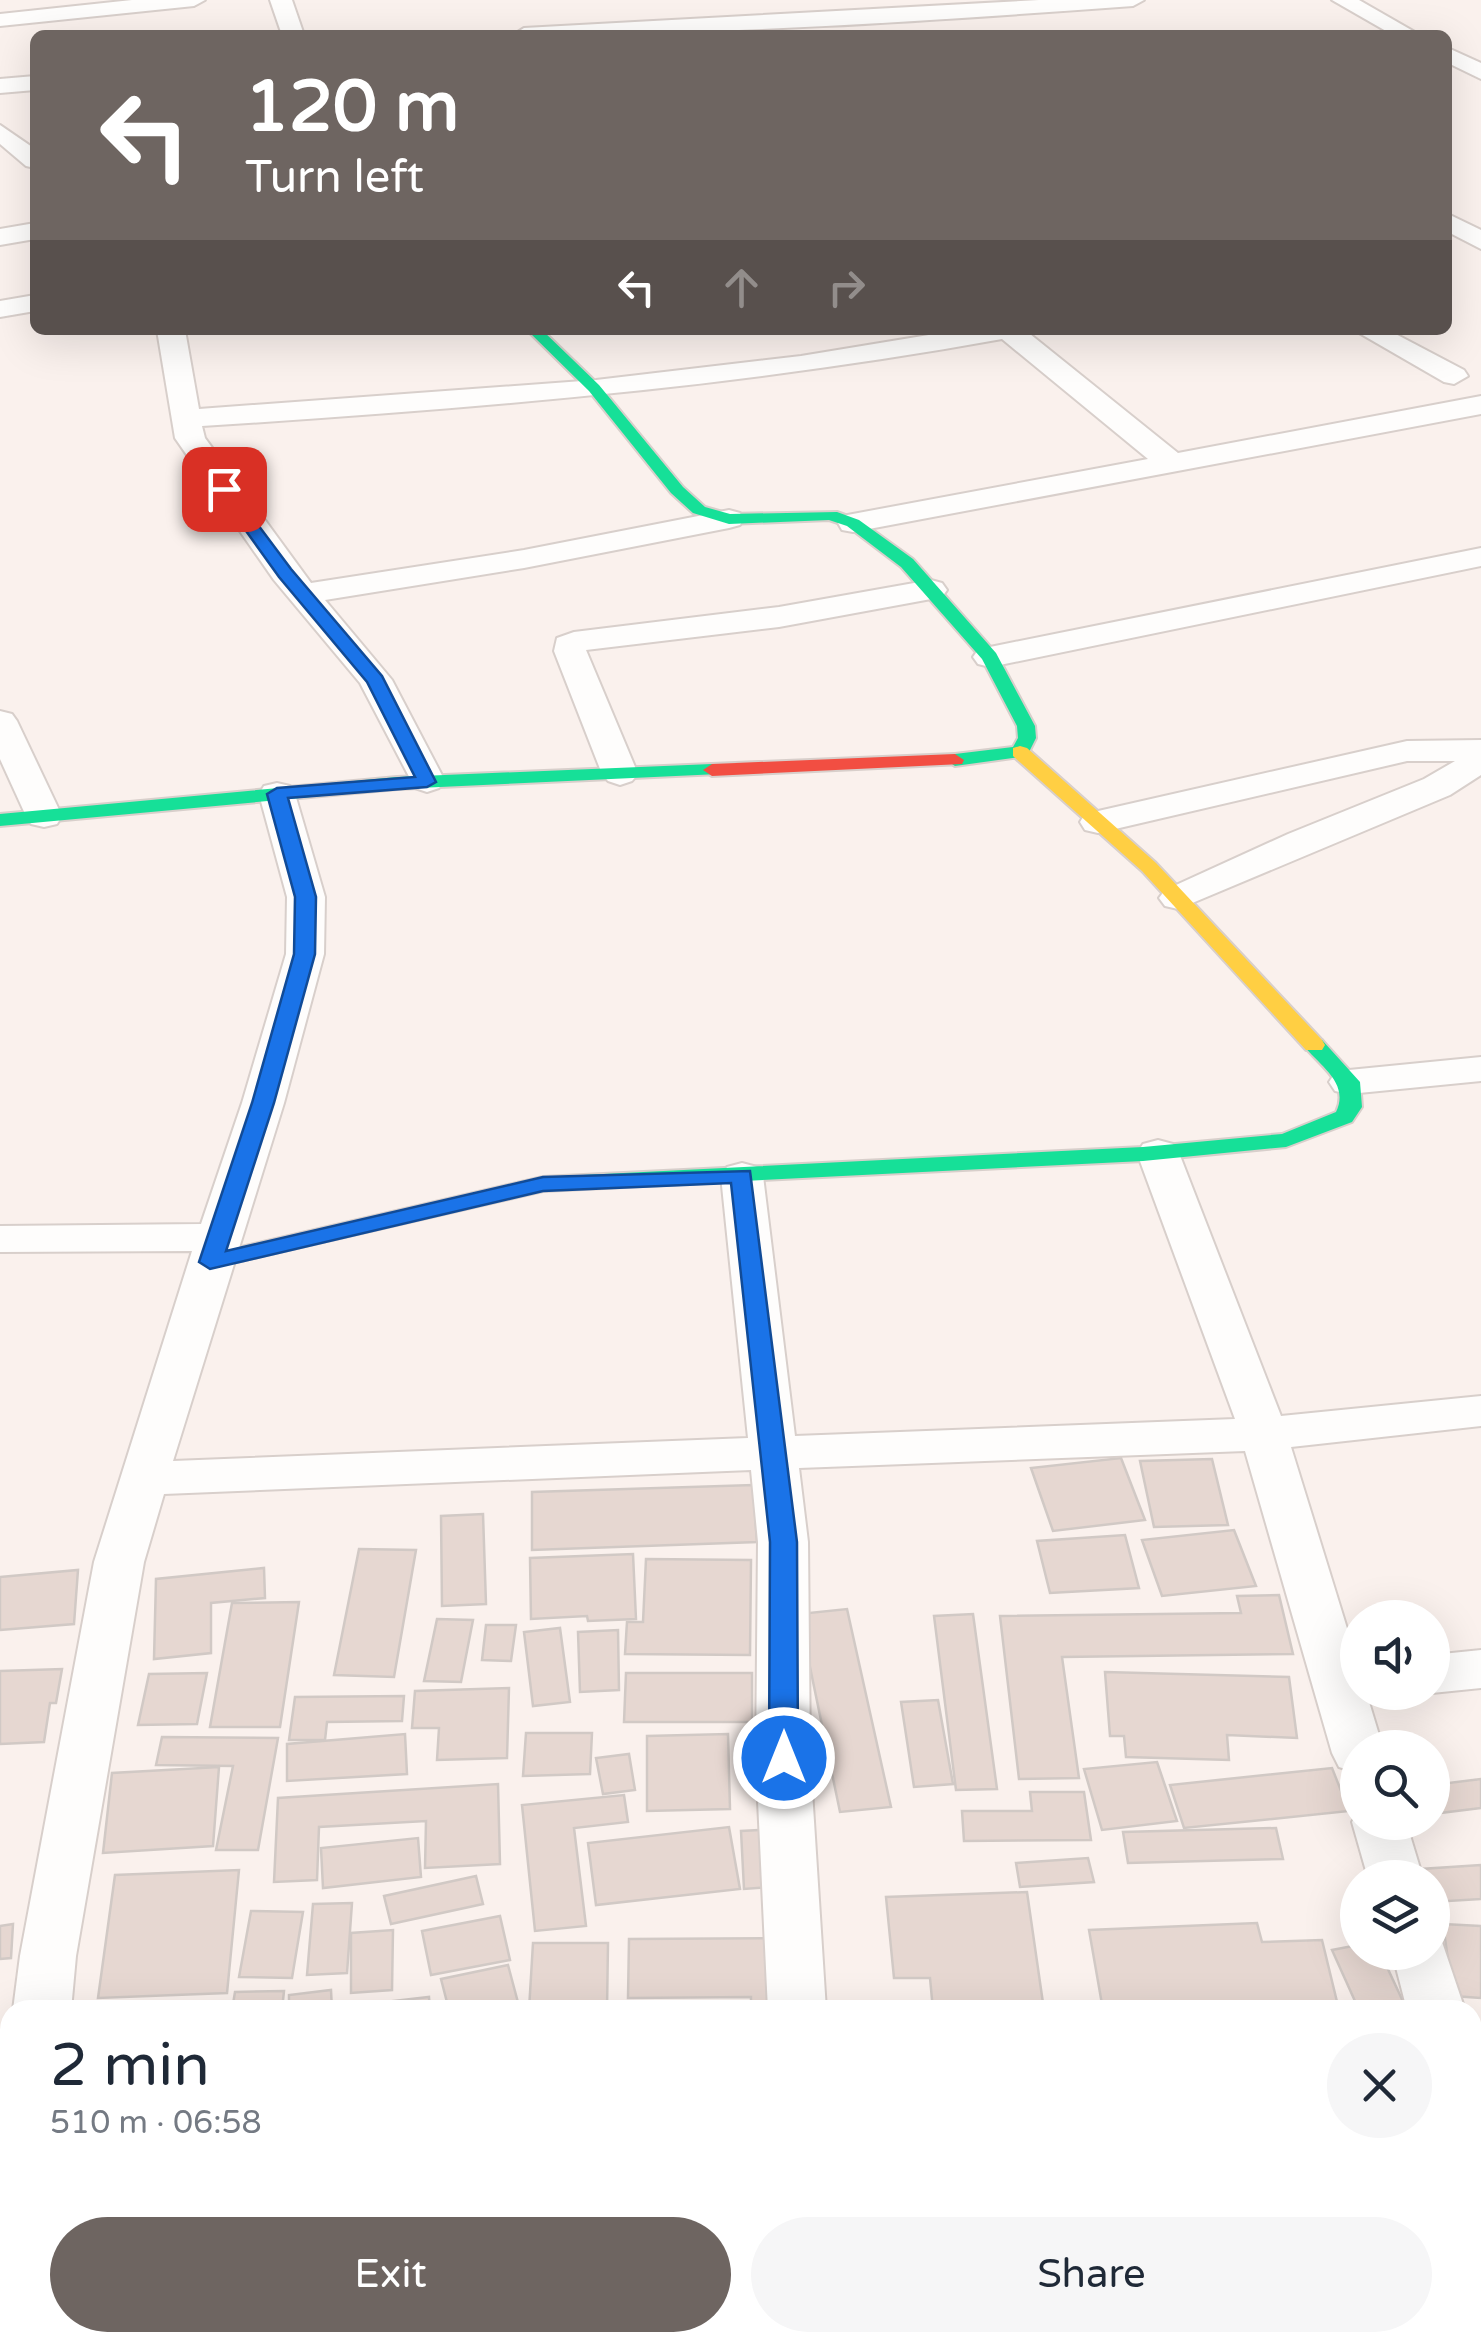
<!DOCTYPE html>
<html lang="en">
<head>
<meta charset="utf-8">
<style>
  :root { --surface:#fff; --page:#f6f6f7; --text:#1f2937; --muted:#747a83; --accent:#6e6561 }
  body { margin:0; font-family:"Varela Round",sans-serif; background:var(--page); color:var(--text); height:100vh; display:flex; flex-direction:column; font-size:38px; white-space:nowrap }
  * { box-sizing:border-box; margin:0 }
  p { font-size:32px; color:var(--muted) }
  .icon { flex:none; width:55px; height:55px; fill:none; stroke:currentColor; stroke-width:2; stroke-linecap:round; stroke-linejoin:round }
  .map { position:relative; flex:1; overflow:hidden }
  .side { position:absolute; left:0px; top:2000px; width:1482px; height:352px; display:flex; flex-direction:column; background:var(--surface); border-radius:30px 30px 0 0; box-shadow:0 10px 40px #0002 }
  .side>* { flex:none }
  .hud { position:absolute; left:30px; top:30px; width:1422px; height:305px; border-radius:15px; box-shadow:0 10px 40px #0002; background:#6e6561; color:#fff; overflow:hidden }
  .fabs { position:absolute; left:1340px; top:1600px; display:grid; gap:20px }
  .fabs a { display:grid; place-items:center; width:110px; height:110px; border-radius:50%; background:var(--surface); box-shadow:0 10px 40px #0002; font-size:50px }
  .pin { position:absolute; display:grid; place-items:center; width:85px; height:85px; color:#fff; margin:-42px; border-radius:20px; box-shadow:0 5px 15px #0006 }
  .me { position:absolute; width:110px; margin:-55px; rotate:0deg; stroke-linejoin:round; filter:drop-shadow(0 0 8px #0008) }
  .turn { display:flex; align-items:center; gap:35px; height:210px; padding:0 50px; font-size:45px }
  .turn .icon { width:130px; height:130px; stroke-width:2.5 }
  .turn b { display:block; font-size:70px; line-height:85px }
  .lanes { display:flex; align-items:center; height:95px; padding:0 50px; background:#0003; justify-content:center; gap:50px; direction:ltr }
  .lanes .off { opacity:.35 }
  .round { display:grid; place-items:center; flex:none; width:105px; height:105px; border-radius:52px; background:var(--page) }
  .headline { display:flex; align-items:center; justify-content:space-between; height:170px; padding:0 50px }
  h1 { font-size:60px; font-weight:600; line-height:75px }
  .button { display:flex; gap:20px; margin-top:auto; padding:20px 50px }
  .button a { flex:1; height:115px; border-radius:60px; background:var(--accent); color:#fff; font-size:40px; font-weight:600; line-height:115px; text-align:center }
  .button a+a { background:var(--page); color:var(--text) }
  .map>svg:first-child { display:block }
</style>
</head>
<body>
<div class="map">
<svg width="1481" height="2351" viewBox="0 0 1481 2351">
  <rect width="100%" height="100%" fill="#faf1ed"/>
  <g fill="#e6d7d1" stroke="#d1c9c5" stroke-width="2.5">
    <path d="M1121,1458L1145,1520L1053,1531L1031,1468Z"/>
    <path d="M1212,1459L1228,1525L1154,1527L1140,1461Z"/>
    <path d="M753,1485L757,1542L532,1550V1492Z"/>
    <path d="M483,1514L486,1604L442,1606L441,1516Z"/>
    <path d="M1234,1530L1256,1586L1162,1596L1142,1540Z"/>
    <path d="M1125,1535L1139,1588L1050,1593L1037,1541Z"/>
    <path d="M359,1549L416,1550L394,1677L334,1675Z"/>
    <path d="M633,1554L636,1619L588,1621L587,1616L531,1619L530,1558Z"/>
    <path d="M646,1559L751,1560L750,1655L625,1654L627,1622H643Z"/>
    <path d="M264,1568L265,1598L211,1603V1653L154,1659L156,1579Z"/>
    <path d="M78,1570L74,1624L0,1630V1577Z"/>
    <path d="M1279,1595L1293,1654L1062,1657L1079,1778L1019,1779L1000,1616L1241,1613L1237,1596Z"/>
    <path d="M299,1602L280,1727H210L232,1603Z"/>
    <path d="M847,1609L891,1807L840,1812L799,1614Z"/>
    <path d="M973,1614L997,1789L956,1790L934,1616Z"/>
    <path d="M437,1619L473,1620L461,1682L424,1681Z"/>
    <path d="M486,1625H516L511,1661L482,1660Z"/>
    <path d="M560,1628L570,1702L533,1706L524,1632Z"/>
    <path d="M618,1630L619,1690L580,1692L578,1632Z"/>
    <path d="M62,1669L56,1703H50L44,1742L0,1744V1671Z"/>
    <path d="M1105,1672L1289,1677L1297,1738L1227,1735L1229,1760L1126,1757L1124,1736H1110Z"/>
    <path d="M207,1673L197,1724L138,1725L149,1674Z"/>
    <path d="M626,1673H752V1722H624Z"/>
    <path d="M509,1688L507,1758L437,1760L439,1728H412L415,1691Z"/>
    <path d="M404,1696L402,1721L327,1722L325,1740H289L295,1697Z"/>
    <path d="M938,1700L953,1784L914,1787L901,1702Z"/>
    <path d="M526,1733H592L590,1774L523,1776Z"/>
    <path d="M405,1734L407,1774L287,1781V1744Z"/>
    <path d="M728,1734L730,1809L647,1811V1736Z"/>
    <path d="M162,1737L278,1738L258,1850H216L233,1766L156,1765Z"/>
    <path d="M629,1754L635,1790L603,1794L596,1758Z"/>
    <path d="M1157,1762L1177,1821L1102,1830L1084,1769Z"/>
    <path d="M219,1767L213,1846L103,1853L112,1773Z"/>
    <path d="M1332,1768L1349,1811L1184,1828L1170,1785Z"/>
    <path d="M1481,1779V1808L1432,1814V1785Z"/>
    <path d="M498,1784L500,1864L425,1868L426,1821L319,1827L317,1880L274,1882L278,1798Z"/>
    <path d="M1030,1792H1084L1091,1840L964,1841L962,1811H1032Z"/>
    <path d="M624,1795L628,1822L574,1828L586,1926L535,1931L522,1805Z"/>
    <path d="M729,1827L740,1889L596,1905L588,1843Z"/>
    <path d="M1276,1828L1283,1859L1128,1863L1123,1832Z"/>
    <path d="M778,1829L782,1886L744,1889L741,1831Z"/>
    <path d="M418,1838L421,1877L323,1888L321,1848Z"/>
    <path d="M1088,1858L1094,1882L1020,1887L1016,1863Z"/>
    <path d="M1481,1865V1899L1432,1902V1878H1424L1421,1869Z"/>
    <path d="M239,1870L227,1993L98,1998L115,1875Z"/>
    <path d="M476,1876L483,1904L391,1924L384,1896Z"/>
    <path d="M1027,1892L1044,2010H933L930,1978H894L886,1897Z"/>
    <path d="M352,1903L347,1973L307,1975L313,1904Z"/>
    <path d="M251,1911L303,1912L292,1978L239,1977Z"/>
    <path d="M500,1916L510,1960L431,1975L422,1931Z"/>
    <path d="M1257,1923L1262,1942L1322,1940L1339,2010H1103L1089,1930Z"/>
    <path d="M13,1924L11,1958L0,1959V1926Z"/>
    <path d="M1443,1924L1481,1926V1998L1453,1996Z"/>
    <path d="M393,1930L392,1990L351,1993V1933Z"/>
    <path d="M787,1938L789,2010H751V1997L628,1998L629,1939Z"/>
    <path d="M533,1943H608L607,2010H529Z"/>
    <path d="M1358,1945V1952H1380L1407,2010H1359L1332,1950Z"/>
    <path d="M508,1965L520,2010H449L441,1979Z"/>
    <path d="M331,1990L332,2010H289V1995Z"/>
    <path d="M284,1991L282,2010H232L235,1992Z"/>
    <path d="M429,1997L430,2010H341V2007Z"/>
    <rect x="46" y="2342" width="161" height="9"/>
    <path d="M353,2342H443L444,2351H353Z"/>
    <path d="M451,2342H545L547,2351H452Z"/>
    <path d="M563,2342H595L596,2351H565Z"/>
    <path d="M611,2342H690L692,2351H613Z"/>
    <path d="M714,2342H805L807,2351H715Z"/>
    <path d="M865,2342H1160L1162,2351H867Z"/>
    <path d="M1173,2342H1451L1385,2351H1176Z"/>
  </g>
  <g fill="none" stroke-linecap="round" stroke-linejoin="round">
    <defs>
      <g id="street">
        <path d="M132,0H205L194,6L0,26V14Z"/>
        <path d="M270,0H292L304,35H282Z"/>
        <path d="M1039,0H1144L1133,6C927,21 719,35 513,35L524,28Z"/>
        <path d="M1332,0H1359L1420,35H1393Z"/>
        <path d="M1448,48L1481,63V79L1448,63Z"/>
        <path d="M35,76V90L0,93V79Z"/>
        <path d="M0,125L35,149V168L26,166L0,144Z"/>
        <path d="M1448,214L1481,230V249L1448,232Z"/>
        <path d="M35,223V239L0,245V229Z"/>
        <path d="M35,295V311L0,317V301Z"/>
        <path d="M157,330H185L199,409L596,380L801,356L959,330H1025L1178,453L1481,396V414L853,532L842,530L838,523L842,516L1148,459L1002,339C737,387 471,409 202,426L205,438L311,583L524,550L729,510L740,513L744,519L740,525L729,528L524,568L325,600L392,680L445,781L439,788L427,792L415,788L360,683L274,580L175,438Z"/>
        <path d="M1354,330H1388L1464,370L1468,376L1454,384L1444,382Z"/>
        <path d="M1481,548V566L990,667L978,664L973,657L978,650L990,647Z"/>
        <path d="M931,580L942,583L947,590L942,597L779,627L586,650L638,774L632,781L620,785L608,781L602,774L554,651L557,638L574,632L779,607Z"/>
        <path d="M0,711L12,714L17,721L62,816L57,824L44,827L31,824L26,816L0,759Z"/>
        <path d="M1481,740V775L1450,795L1178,909L1165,906L1159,898L1165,890L1288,834L1424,779L1455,761H1407L1098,833L1085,830L1080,822L1085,814L1407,741Z"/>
        <path d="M277,783L290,786L295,794L325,897L324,954L284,1103L173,1461L748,1438L721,1176L727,1167L742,1163L757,1167L763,1176L795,1436L1235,1419L1137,1153L1143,1144L1158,1140L1173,1144L1179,1153L1281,1416L1481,1396V1426L1291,1447L1358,1664V1692H1366L1383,1748H1358V1773L1339,1767L1332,1753L1245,1451L799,1468L808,1542L810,1759L826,2010H768L756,1759L758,1542L751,1470L164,1494L144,1562L76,1956L71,2010H13L20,1956L94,1562L192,1251L0,1252V1226L201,1224L242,1103L286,954L287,897L259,794L264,786Z"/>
        <path d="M1481,1057V1081L1349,1094L1335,1091L1329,1082L1335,1073L1349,1070Z"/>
        <path d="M1481,1650V1688L1432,1693L1431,1692L1432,1655Z"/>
        <path d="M1358,1812V1822H1406L1423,1878H1368L1352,1822Z"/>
        <path d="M1432,1933L1440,1936L1465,2010H1407L1392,1952H1432Z"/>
        <path d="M1472,2125L1481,2128V2209L1472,2206Z"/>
        <path d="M10,2204V2258L0,2260V2206Z"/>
        <path d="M10,2295V2342H40V2351H0V2298Z"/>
        <path d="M786,2342H850L852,2351H788Z"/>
      </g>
      <g id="fast">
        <path d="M527,330H542L599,385L683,487L705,507L730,514L837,512L859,520L913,559L996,653L1035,726L1036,738L1027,756L955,766L946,760L955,754L1013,747L1018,738L1017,726L982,659L901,567L847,526L829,520L729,524L693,513L671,493L589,391Z"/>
        <path d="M712,764L719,766V774L397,789L0,826V814L397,777Z"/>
        <path d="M1314,1039L1322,1040L1360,1082L1362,1107L1352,1122L1286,1147L1143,1161L543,1191L211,1268L199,1261L211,1254L543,1177L1143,1147L1282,1134L1336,1112C1350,1083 1320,1066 1303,1045Z"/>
      </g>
      <path id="slow" d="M1020,746L1027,748L1156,863L1322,1040L1325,1045L1322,1050H1306L1142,871L1013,756V748Z"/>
      <path id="jam" d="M955,754L964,760L962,764L712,776L703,770L712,764Z"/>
    </defs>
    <use href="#street" stroke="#d8cfcb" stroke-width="4"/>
    <use href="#fast" stroke="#d8cfcb" stroke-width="4"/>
    <use href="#slow" stroke="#d8cfcb" stroke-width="4"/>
    <use href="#jam" stroke="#d8cfcb" stroke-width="4"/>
    <use href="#street" fill="#fefdfc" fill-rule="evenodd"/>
    <use href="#fast" fill="#16e098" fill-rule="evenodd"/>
    <use href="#slow" fill="#ffcf43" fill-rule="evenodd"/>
    <use href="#jam" fill="#f24e42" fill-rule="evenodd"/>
  </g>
  <path fill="#1a73e8" stroke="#114b97" stroke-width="2.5" d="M218,486H229L291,569L382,676L436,782L427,787L288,798L316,897L315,954L274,1103L226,1251L543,1177L750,1171L797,1542L798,1758L794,1766L784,1769L773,1766L769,1758L770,1542L731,1183L543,1191L210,1269L199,1262L252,1103L294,954L295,897L267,794L277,788L415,777L367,682L279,577L216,489Z"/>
</svg>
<div class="fabs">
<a><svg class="icon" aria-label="sound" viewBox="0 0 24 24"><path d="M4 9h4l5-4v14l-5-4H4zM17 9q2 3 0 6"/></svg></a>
<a><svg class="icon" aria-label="search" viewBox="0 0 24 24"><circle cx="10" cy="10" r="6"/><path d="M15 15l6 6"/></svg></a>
<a><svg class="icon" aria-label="layers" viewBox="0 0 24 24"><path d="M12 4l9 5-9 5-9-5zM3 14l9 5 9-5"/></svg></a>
</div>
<div class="pin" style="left:224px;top:489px;background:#d93025"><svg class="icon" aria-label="arrive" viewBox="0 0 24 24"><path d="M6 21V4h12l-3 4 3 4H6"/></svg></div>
<svg class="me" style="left:784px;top:1758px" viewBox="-20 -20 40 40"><circle r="17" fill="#1a73e8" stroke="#fff" stroke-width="3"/><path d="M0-11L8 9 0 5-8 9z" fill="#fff"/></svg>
<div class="hud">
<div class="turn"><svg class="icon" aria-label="left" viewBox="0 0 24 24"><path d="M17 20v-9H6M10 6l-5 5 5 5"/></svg><div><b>120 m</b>Turn left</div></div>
<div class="lanes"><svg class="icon" aria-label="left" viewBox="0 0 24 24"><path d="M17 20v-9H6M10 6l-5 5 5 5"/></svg><svg class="icon off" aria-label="ahead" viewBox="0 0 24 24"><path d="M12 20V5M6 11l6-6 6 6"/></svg><svg class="icon off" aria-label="right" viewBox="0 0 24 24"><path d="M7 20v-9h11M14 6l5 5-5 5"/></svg></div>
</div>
<section class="side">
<div class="headline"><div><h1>2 min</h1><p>510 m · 06:58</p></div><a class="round"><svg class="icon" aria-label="close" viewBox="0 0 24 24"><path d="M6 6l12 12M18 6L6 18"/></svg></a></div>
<div class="button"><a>Exit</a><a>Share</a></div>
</section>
</div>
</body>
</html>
